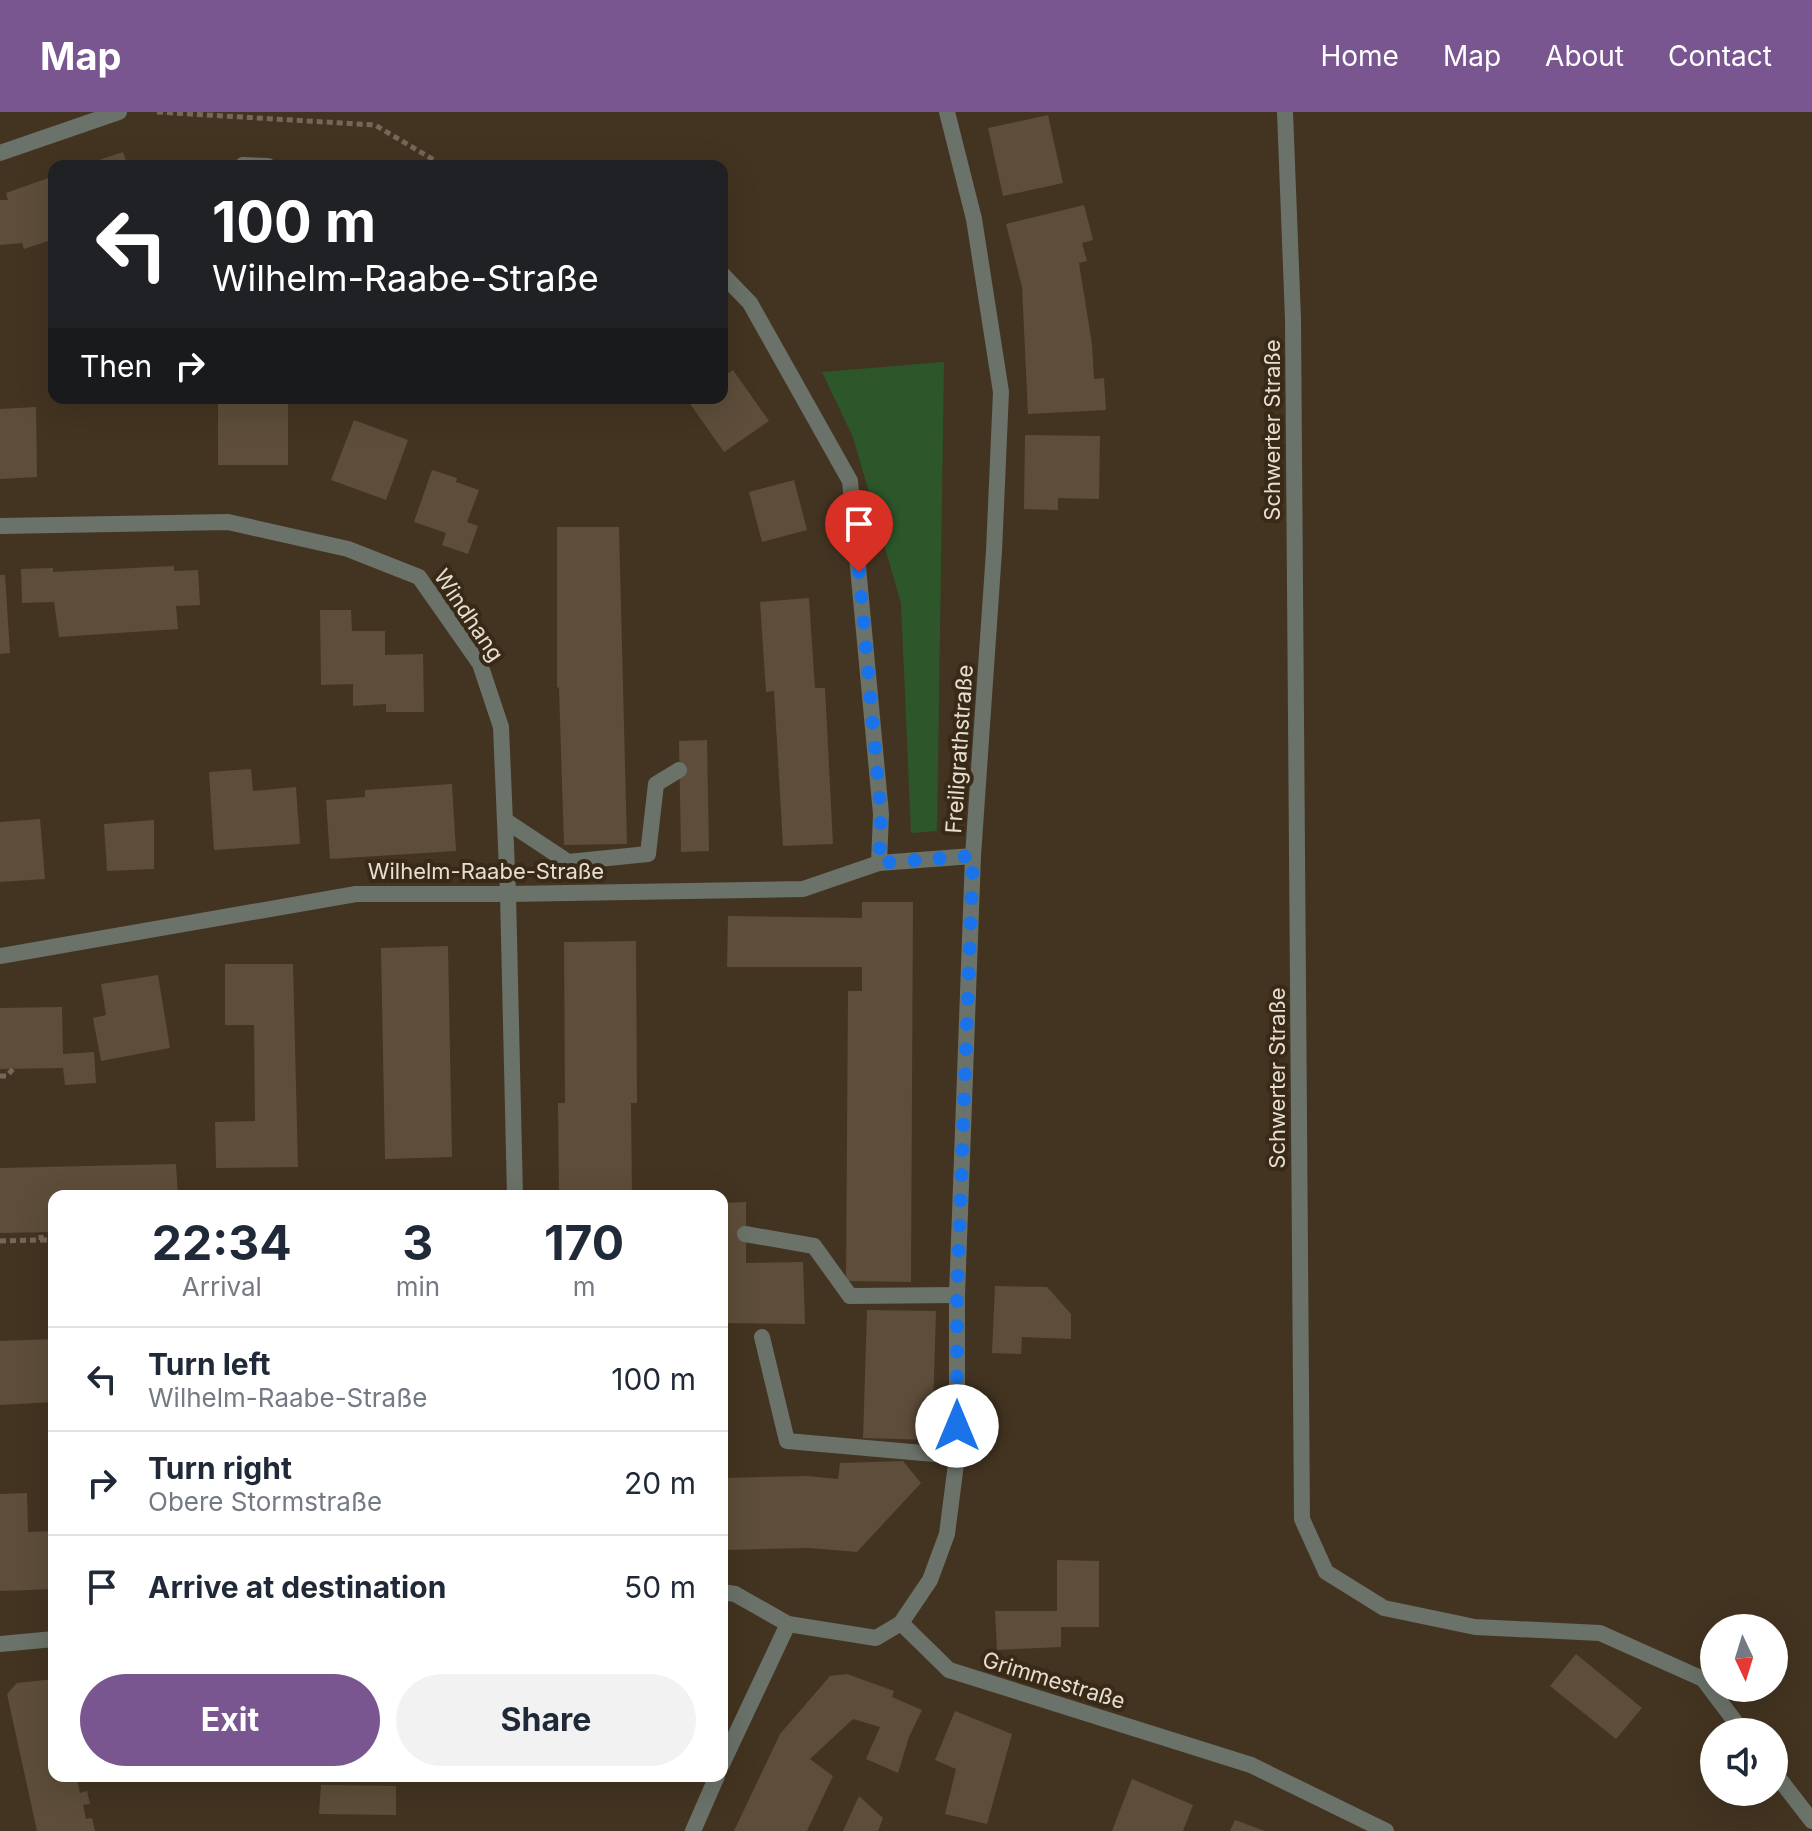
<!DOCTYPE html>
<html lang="en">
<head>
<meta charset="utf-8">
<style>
  :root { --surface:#fff; --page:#f2f2f3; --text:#1f2937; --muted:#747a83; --line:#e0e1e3; --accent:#7a5691 }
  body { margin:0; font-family:Inter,sans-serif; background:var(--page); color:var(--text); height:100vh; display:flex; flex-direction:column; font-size:30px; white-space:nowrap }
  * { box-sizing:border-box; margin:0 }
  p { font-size:26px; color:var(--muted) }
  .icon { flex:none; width:44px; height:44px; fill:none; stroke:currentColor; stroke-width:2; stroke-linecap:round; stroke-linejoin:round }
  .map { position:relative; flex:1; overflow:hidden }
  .side { position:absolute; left:48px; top:1078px; width:680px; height:592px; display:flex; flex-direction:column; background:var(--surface); border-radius:16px; box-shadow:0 8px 32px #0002 }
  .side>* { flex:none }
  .guide { position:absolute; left:48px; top:48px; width:680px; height:244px; border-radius:16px; box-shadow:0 8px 32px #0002; background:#202124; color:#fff; overflow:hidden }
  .needle { width:52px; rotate:176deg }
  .fabs { position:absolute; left:1700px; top:1502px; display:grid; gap:16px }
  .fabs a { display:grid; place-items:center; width:88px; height:88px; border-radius:50%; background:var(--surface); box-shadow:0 8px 32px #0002; font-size:40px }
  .pin { position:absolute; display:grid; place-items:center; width:68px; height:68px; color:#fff; margin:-82px -34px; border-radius:50% 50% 50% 0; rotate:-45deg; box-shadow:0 0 8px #0007 }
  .pin .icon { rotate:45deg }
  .me { position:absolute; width:88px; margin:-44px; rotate:0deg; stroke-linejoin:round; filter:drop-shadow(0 0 6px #0008) }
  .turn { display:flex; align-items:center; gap:28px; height:168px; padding:0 32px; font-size:36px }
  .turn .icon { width:104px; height:104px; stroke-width:2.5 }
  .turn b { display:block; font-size:56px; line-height:68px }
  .then { display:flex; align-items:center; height:76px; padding:0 32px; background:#0003; gap:16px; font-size:30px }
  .eta { display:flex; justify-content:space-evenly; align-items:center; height:136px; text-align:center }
  .eta b { font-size:48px; font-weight:700; line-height:56px }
  .button { display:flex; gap:16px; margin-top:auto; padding:16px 32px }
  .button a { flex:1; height:92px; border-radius:48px; background:var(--accent); color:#fff; font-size:32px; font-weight:700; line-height:92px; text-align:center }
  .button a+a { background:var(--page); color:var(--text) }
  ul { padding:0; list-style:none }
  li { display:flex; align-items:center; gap:24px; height:104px; padding:0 32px; border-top:2px solid var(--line) }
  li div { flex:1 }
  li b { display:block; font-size:30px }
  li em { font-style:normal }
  header { display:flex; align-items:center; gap:48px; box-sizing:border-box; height:112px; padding:0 40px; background:var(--accent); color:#fff }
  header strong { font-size:38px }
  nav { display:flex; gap:44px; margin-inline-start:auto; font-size:28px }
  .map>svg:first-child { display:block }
</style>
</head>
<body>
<header>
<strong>Map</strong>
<nav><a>Home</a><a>Map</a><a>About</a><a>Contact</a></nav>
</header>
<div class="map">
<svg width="1812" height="1719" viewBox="0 0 1812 1719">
  <rect width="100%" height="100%" fill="#433421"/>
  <path fill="#2d572b" d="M944,250L937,719L911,721L901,491L853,325L822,260Z"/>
  <g fill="#5d4d3a">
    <path d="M1048,3L1063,71L1003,84L988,16Z"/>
    <path d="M123,40L128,54H84V53Z"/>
    <path d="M54,64V127L24,137L22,131L0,133V88H8L6,81Z"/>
    <path d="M1084,93L1093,128L1082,131L1087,149L1079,151L1092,232L1094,267L1104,266L1106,298L1028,302L1022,175L1006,112Z"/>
    <path d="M733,258L769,309L724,340L688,289L692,286H722V265Z"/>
    <rect x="218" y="286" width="70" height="67"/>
    <path d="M36,295L37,365L0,367V297Z"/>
    <path d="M354,308L408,328L386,388L331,368Z"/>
    <path d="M1025,323L1100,324L1099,387L1058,386V398L1024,397Z"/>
    <path d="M432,358L457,366L456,370L479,378L467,410L478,414L468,442L442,433L446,421L414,410Z"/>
    <path d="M794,368L807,418L762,430L749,380Z"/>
    <path d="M557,415H619L627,732L564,733L559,576L557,575Z"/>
    <path d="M174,454V459L198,458L200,493L176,494L178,517L59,525L54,490L22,491L21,457L53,456V460Z"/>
    <path d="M0,463H5L10,541L0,542Z"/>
    <path d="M809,486L815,576H825L833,732L783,734L774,579L766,580L760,490Z"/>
    <path d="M320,498H351L352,519H385V543L423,542L424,600H386V592L353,594V572L321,573Z"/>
    <path d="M707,628L709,739L681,740L679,629Z"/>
    <path d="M251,657L253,679L296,675L300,732L214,738L209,660Z"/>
    <path d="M452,672L456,739L330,747L326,688L365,685V678Z"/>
    <path d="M40,707L45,767L0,770V710Z"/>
    <path d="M154,708V757L107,759L104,712Z"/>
    <path d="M862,790H913L911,1170L846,1169L848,879H862V855H727L728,804L862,806Z"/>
    <path d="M636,829L637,991H631L632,1084H559L558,991H565L564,830Z"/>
    <path d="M448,834L452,1045L385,1047L381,836Z"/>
    <path d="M225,852H293L298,1055L216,1056L215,1010L255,1009L254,913H225Z"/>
    <path d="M158,863L170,936L101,949L93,906L106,903L101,872Z"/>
    <path d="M62,895L63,942L94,940L96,971L65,973L63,956L0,957V896Z"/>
    <path d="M176,1052L178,1084H54V1120L0,1121V1056Z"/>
    <path d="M746,1090V1151L803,1150L805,1212L722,1211V1091Z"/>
    <path d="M995,1174L1047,1175L1071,1202V1227L1022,1225L1021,1242L992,1241Z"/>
    <path d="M867,1198L936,1199L932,1328L863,1326Z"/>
    <path d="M54,1227V1290L0,1293V1229Z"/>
    <path d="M903,1349L921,1371L857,1440L809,1436L722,1438V1366L807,1364L838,1367L840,1351Z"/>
    <path d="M27,1381L28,1420L54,1419V1477L0,1479V1382Z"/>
    <path d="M1057,1448L1099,1449V1515H1061V1535L997,1538L995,1499H1057Z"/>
    <path d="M1576,1542L1642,1596L1616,1627L1550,1574Z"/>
    <path d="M847,1562L894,1579L892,1585L922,1598L909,1625L898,1661L866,1647L880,1615L853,1607L810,1647L833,1664L807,1719H734L780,1622L830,1564Z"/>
    <path d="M54,1567V1664H76L80,1681L87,1679L90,1692L83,1693L86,1707L92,1706L95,1719H37L7,1582L17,1571Z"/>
    <path d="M955,1599L1012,1622L987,1712L945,1702L956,1657L935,1648Z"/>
    <path d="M1132,1667L1193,1693L1183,1719H1112Z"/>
    <path d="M321,1673L396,1674V1703L319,1702Z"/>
    <path d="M859,1684L883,1706L878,1719H843Z"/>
    <path d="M1235,1708L1265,1719H1230Z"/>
  </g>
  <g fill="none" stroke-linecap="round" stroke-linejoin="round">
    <g stroke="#756857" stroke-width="5" stroke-dasharray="6 4" stroke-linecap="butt">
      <path d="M157,0L375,13L444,54"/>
      <path d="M0,964H7L13,957"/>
      <path d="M41,1128H54"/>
      <path d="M0,1129L41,1128V1120"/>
    </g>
    <g stroke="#6b7269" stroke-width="16">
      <path d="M243,53L268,54"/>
      <path d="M506,709L568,750L648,742L656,672L679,658"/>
      <path d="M745,1122L814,1134L850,1184L957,1183"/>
      <path d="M762,1225L787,1329L957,1344"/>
    </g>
    <g stroke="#6b7269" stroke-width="16">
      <path d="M1285,0L1293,207L1302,1407L1326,1460L1384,1496L1475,1515L1600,1521L1703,1567L1743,1620"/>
      <path d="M0,41L119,0"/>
      <path d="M722,162L750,191L850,369L881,702L879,751"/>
      <path d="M0,414L228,410L348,437L419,465L480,552L501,615L508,782L515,1084"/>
      <path d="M0,844L356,782H508L803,777L879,751L973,744"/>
      <path d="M722,1480L735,1482L788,1512L876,1526L901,1511L930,1468L947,1422L957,1344V1183L973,744L994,439L1001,280L974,107L947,0"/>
      <path d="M901,1511L949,1558L1251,1653L1386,1719"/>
      <path d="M0,1532L54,1527"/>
      <path d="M722,1652L788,1512"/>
      <path d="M1774,1660L1812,1709"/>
      <path d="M693,1719L717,1664"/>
    </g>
  </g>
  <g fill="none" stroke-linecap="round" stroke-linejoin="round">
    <path stroke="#1a73e8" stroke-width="14" stroke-dasharray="0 25.2" d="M859,460L881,702L879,751L973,744L957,1183V1314"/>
  </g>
  <g text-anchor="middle" stroke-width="8" stroke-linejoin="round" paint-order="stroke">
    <g font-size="22" fill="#e7ded2" stroke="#382a17">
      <text transform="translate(1272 318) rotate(-90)" y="8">Schwerter Straße</text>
      <text transform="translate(469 503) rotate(56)" y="8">Windhang</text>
      <text transform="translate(959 637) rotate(-86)" y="8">Freiligrathstraße</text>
      <text x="486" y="767">Wilhelm-Raabe-Straße</text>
      <text transform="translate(1277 966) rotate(-90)" y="8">Schwerter Straße</text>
      <text transform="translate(1054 1568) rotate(17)" y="8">Grimmestraße</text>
    </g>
  </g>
</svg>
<div class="fabs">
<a><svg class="needle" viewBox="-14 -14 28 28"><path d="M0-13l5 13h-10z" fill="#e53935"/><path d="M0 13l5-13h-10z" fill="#747a83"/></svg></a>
<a><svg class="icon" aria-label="sound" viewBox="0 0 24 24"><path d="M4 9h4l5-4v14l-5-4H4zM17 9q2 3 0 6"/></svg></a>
</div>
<div class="pin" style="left:859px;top:460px;background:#d93025"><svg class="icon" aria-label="arrive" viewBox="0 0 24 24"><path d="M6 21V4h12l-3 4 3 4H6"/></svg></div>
<svg class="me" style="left:957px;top:1314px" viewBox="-20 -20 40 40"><circle r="19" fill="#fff"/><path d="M0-13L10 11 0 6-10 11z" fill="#1a73e8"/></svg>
<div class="guide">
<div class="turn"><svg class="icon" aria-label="left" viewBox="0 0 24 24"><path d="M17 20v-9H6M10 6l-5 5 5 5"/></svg><div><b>100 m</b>Wilhelm-Raabe-Straße</div></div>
<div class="then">Then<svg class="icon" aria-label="right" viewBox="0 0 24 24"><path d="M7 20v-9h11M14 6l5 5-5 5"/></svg></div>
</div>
<section class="side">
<div class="eta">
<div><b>22:34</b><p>Arrival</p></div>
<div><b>3</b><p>min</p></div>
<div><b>170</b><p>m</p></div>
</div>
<ul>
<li><svg class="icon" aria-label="left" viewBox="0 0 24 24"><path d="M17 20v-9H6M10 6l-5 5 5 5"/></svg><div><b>Turn left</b><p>Wilhelm-Raabe-Straße</p></div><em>100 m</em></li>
<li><svg class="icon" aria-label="right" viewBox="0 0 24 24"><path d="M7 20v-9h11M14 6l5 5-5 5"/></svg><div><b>Turn right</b><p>Obere Stormstraße</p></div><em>20 m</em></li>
<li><svg class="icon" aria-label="arrive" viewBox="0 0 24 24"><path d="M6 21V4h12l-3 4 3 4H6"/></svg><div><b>Arrive at destination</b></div><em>50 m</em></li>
</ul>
<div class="button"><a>Exit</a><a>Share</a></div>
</section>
</div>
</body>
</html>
